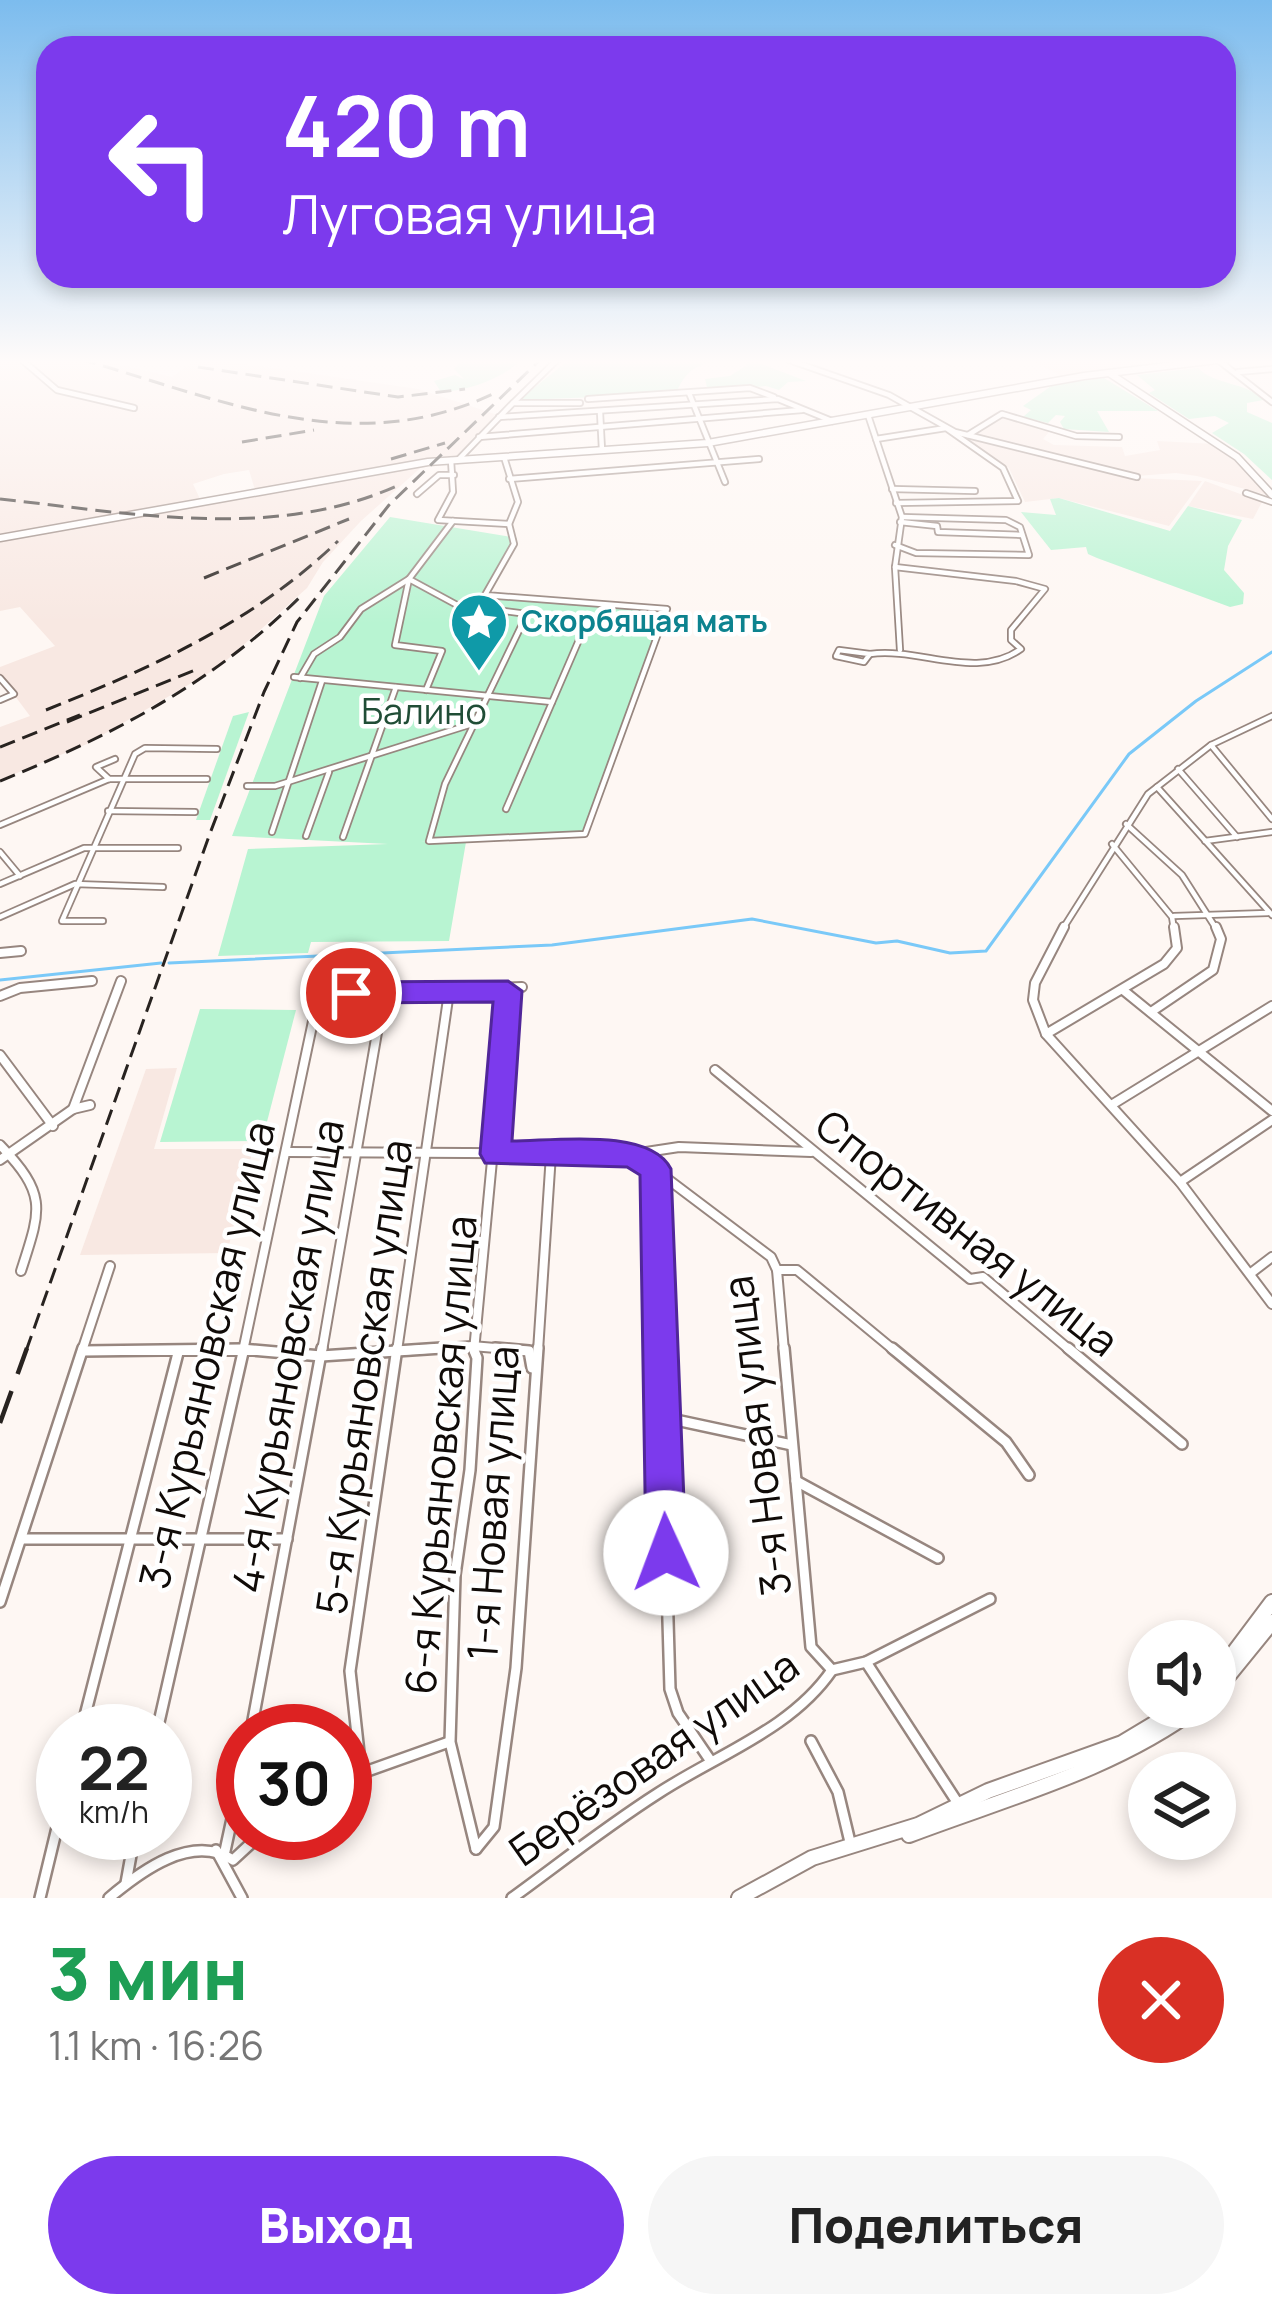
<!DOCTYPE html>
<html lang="ru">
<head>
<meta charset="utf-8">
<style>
  :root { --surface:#fff; --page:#f6f6f6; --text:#222; --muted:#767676; --accent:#7c3aed }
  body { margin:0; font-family:Manrope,sans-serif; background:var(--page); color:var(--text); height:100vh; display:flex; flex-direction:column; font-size:45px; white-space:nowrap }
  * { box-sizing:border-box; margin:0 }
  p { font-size:39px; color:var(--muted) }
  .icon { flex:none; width:66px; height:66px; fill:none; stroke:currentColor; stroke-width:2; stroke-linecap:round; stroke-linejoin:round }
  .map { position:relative; height:1898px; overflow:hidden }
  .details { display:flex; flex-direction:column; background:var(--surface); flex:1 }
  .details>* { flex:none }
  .hud { position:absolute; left:36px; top:36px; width:1200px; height:252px; border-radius:36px; box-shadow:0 6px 18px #0003; background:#7c3aed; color:#fff; overflow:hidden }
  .fabs { position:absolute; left:1128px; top:1620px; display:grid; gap:24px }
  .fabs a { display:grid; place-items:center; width:108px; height:108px; border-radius:50%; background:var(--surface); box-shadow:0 6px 18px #0003; font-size:60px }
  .speed { position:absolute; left:36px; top:1704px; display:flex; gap:24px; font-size:60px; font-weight:700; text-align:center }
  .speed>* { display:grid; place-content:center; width:156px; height:156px; border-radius:50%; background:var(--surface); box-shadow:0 6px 18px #0003; line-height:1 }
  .speed small { font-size:30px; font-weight:400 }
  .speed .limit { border:18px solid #d22; background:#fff; color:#111 }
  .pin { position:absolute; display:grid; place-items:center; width:102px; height:102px; color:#fff; margin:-51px; border:6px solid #fff; border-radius:50%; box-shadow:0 3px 12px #0007 }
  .me { position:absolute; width:132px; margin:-66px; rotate:358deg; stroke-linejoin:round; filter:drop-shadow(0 0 9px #0008) }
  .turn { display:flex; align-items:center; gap:42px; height:252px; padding:0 48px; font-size:54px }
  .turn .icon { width:156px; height:156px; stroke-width:2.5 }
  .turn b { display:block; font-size:84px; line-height:102px }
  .round { display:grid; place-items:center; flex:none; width:126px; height:126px; border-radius:63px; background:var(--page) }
  .head { display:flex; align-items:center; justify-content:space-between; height:204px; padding:0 48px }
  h1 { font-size:72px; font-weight:800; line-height:90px; color:#1e9e55 }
  .action { display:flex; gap:24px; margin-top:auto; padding:24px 48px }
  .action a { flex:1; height:138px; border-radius:72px; background:var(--accent); color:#fff; font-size:48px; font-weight:800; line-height:138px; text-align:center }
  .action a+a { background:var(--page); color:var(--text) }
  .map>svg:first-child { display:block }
</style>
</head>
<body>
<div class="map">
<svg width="1272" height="1898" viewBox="0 0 1272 1898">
  <rect width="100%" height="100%" fill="#fef7f3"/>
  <g fill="#f8e8e2">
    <path d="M0,359H97L172,377L197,359H210L418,389L498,415L456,460L426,463L361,521L323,562L307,588L219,667L87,744L0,780V727L30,716L0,676V667L55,646L20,607L0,611V539L255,490L249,470L224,474L193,484L200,499L0,536Z"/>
    <path d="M1028,359H1171L1178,363L1066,378Z"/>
    <path d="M996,412L1032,422L1049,432L1043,439L1054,445L1122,447L1125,456L1160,450L1157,441L1215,444L1238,461L1267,495L1197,476L1176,473L1136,476L1092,468L1137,478L1202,481L1169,526L1059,498L1025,502L1009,468L956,433L1013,450L965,433Z"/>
    <path d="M1205,481L1262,502L1253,519L1188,506Z"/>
    <path d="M177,1068L154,1149H253L227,1253L80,1255L146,1069Z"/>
  </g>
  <g fill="#b8f4d2">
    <path d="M523,359C501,379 470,390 441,392L434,381L455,375L464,379L454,369L462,360Z"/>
    <path d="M570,359H733C704,363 687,364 676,394L519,400Z"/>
    <path d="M741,359H748L806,381L788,382L779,390L766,386L708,391L705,379L730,376L747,365Z"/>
    <path d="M1198,368C1216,386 1245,381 1263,400L1247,403V412L1272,423V480L1244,454L1212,433L1229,423L1215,416L1189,419L1149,393L1155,390L1137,375Z"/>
    <path d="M1104,378L1158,411H1097L1109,432L1064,429L1060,422L1065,416L1056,415L1048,423L1023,417L1031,410L1023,406L1054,384Z"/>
    <path d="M1059,498L1170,531L1188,506L1242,520L1228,546L1224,570L1244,593L1243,604L1230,607L1097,558L1088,554L1086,547L1051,550L1021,512L1056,515L1050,499Z"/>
    <path d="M390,517L517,538L486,594L663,611L583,832L421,842H466L449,941L311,942L308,953L218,956L248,849L388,844L232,836L324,596Z"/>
    <path d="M249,712L210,820H196L233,716Z"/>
    <path d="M200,1009L296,1010L262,1141L160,1142Z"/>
  </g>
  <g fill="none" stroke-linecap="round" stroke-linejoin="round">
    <g stroke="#7ac9f8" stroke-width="3">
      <path d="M169,963L552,945L752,919L876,943L897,941L950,953L986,951L1129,754L1196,701L1272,652"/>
      <path d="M0,980L161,963"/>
    </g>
    <defs>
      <g id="minor-far2">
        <path d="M21,359L57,390L134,408"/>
        <path d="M786,359L889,395L955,432L1137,477"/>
        <path d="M1218,360L1272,402"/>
        <path d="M1238,372L1272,369"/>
        <path d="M689,393L725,482"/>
        <path d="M588,399L750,388L774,397"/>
        <path d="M513,403L558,359"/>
        <path d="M600,412L602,450"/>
        <path d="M868,415L902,517L895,567L900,650"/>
        <path d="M499,417L778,399L832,421"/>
        <path d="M968,435L1002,414L1076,436L1119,437"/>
        <path d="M479,437L802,410"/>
        <path d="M876,439L946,428L1003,468L1018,501L896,503"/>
        <path d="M451,460L453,492L438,520L509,524L518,502L504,457"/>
        <path d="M458,460L513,403H580"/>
        <path d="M509,479L759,459"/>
        <path d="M892,489L975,491"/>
        <path d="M1246,493L1272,502"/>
        <path d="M417,494L439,475H454"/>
        <path d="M900,522L937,526L938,532L1022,535"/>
        <path d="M895,545L916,553L1029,555L1020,527L1006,520L902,517"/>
        <path d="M839,650L870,654L864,662L836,656Z"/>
        <path d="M870,654C920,647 976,681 1021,649L1011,640V630L1045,589L1016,581L895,567"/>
        <path d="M294,677L552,702"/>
        <path d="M0,678L14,694L0,700"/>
        <path d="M300,678L314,654L340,637L361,609L409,579L453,521"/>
        <path d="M426,690L442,651L395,645L409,579L457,605L527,614L445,784L429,841L585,834L667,609L485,595L514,544L509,524"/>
        <path d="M1211,745L1272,819"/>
        <path d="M1178,769L1237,837"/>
        <path d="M109,779L96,767L115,759"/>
        <path d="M247,786H275L472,724"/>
        <path d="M1157,787L1272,915"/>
        <path d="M506,809L588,619"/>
        <path d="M108,811L195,812"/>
        <path d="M1126,824L1182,875L1217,930"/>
        <path d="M0,825L109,779H207"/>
        <path d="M272,832L322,681"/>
        <path d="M306,836L329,772"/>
        <path d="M343,837L396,687"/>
        <path d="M1205,841L1272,832"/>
        <path d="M1112,844L1172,917L1174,930"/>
        <path d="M0,852L20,876"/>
        <path d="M0,884L84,848H178"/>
        <path d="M1174,916L1268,913"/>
        <path d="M0,917L75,884L163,887"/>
        <path d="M103,921H62L135,754L145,748L217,749"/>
        <path d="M1062,930L1148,794L1211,745L1272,716"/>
      </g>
      <g id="minor-far1">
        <path d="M1064,927L1035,983L1033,1000L1046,1034L1180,1182L1272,1304"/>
        <path d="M0,953L21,951"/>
        <path d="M1123,990L1272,1111"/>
        <path d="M0,996L20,988L92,981"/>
        <path d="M1151,1012L1213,970L1221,939L1216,927"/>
        <path d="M1046,1034L1164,964L1177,948L1174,927"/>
        <path d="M0,1055L53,1126"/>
        <path d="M715,1070L970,1279L983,1277L1071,1351"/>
        <path d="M1113,1104L1272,1006"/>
        <path d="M73,1109L121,981"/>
        <path d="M0,1145C48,1195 41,1209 21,1271"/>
        <path d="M288,1152L633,1154L679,1147L811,1152"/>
        <path d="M633,1154L655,1169L660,1351"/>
        <path d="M0,1160L73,1109L90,1105"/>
        <path d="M657,1171L771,1257L777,1270L784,1351"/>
        <path d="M1180,1182L1272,1120"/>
        <path d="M777,1270H797L895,1351"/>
        <path d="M1251,1273L1272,1257"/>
        <path d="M82,1351L110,1266"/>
        <path d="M85,1351H264"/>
        <path d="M243,1351L319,993L522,987"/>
        <path d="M322,1351L384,992"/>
        <path d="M397,1351L472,1346L529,1351"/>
        <path d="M397,1351L449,992"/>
        <path d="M474,1351L508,991"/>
        <path d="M538,1351L551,1154"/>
      </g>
      <g id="minor">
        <path d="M473,1348L477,1358L470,1470L455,1575L450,1742L476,1849"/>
        <path d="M495,1348L529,1351L532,1368"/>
        <path d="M660,1348L670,1689L678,1713L710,1760"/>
        <path d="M784,1348L811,1647L832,1670"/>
        <path d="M892,1348L1006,1442L1029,1475"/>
        <path d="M1068,1348L1182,1444"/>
        <path d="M83,1351L241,1349L321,1356L442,1348"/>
        <path d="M662,1417L792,1445"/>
        <path d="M796,1481L938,1558"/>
        <path d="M23,1539H287"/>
        <path d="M0,1602L83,1348"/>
        <path d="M866,1662L959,1805"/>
        <path d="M832,1670L866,1662L990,1599"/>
        <path d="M81,1731L178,1353"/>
        <path d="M157,1731L244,1348"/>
        <path d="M251,1731L322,1348"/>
        <path d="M811,1741L838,1792L850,1842"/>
        <path d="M361,1771L350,1671L397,1348"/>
        <path d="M345,1779L449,1742"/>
        <path d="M476,1849L494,1827L516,1668L538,1348"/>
        <path d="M216,1850L242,1898"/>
        <path d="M225,1851L243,1768"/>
        <path d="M126,1883L135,1833"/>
        <path d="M40,1898L63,1803"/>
        <path d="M109,1898C141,1871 192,1833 233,1860L262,1833"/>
        <path d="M512,1898C560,1863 607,1826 657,1794C716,1755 791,1730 832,1670"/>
      </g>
      <g id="major-far1">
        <path d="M1109,373L1237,457L1272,495"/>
        <path d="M0,538L428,462L708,443L1084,376L1225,359"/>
      </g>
      <g id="major">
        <path d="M1215,1678L1272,1602"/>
        <path d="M1215,1692L1272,1622"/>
        <path d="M909,1835C1006,1798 1114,1770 1198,1707"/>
        <path d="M739,1898L812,1858L918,1825L988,1791L1122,1743L1182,1707"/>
      </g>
    </defs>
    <use href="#minor-far2" stroke="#97867f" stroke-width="8"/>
    <use href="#minor-far1" stroke="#97867f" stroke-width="12"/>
    <use href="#minor" stroke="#97867f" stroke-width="14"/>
    <use href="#major-far1" stroke="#97867f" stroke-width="9"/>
    <use href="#major" stroke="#97867f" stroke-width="18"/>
    <use href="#minor-far2" stroke="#fff" stroke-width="4.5"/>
    <use href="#minor-far1" stroke="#fff" stroke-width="8"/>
    <use href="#minor" stroke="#fff" stroke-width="9"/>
    <use href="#major-far1" stroke="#fff" stroke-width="6"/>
    <use href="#major" stroke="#fff" stroke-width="14"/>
    <g stroke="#282320" stroke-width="3" stroke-dasharray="16 8" stroke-linecap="butt">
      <path d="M80,359C220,399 352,461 495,393"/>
      <path d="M198,367L398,397L465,389"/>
      <path d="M242,442L314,430"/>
      <path d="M391,459L445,443"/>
      <path d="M0,499C131,513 277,542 401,484"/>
      <path d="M204,578L349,519"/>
      <path d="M46,710C153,667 254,622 338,541"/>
      <path d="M67,722L200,668"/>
      <path d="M0,747L80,715"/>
      <path d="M0,781C113,735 215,682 302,595"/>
      <path d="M26,1351L209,836L264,692L297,622L389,505L541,359"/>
    </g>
    <path stroke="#282320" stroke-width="4.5" stroke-dasharray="34 18" stroke-linecap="butt" d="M0,1423L27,1348"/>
  </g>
  <linearGradient id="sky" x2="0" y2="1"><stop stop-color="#7cbcee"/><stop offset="0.58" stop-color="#fffbfa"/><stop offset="1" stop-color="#fffbfa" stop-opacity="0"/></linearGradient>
  <rect width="1272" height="624" fill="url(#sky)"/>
  <path fill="#7c3aed" stroke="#51269a" stroke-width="3" d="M508,981L522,991L512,1141C554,1141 650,1127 671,1169L686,1553L680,1567L666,1572L652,1567L646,1553L640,1175L627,1167L485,1163L480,1154L493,1002L351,1003L337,993L351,982Z"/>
  <defs>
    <symbol id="sight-pin" viewBox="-11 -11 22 30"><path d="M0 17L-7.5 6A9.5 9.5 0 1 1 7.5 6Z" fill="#0f9aa8" stroke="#fff"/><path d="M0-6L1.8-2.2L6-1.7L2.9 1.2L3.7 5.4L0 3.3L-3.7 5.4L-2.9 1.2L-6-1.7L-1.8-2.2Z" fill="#fff"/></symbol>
  </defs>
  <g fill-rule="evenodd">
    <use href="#sight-pin" x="446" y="589" width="66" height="90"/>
  </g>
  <g text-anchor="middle" stroke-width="9" stroke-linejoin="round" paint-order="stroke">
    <g font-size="30" font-weight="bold" fill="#0d838f" stroke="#fff" text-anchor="start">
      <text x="521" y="632">Скорбящая мать</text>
    </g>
    <g font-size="36" fill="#204d36" stroke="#fff">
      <text x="424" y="724">Балино</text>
    </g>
    <g font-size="42" fill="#100b08" stroke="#fff">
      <text transform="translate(967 1233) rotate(38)" y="15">Спортивная улица</text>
      <text transform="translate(207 1355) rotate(-77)" y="15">3-я Курьяновская улица</text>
      <text transform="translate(288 1356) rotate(-80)" y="15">4-я Курьяновская улица</text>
      <text transform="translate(364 1377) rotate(-82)" y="15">5-я Курьяновская улица</text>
      <text transform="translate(757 1436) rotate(-97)" y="15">3-я Новая улица</text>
      <text transform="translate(441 1455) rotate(-85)" y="15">6-я Курьяновская улица</text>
      <text transform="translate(493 1503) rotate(-86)" y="15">1-я Новая улица</text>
      <text transform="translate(654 1758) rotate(-35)" y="15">Берёзовая улица</text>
    </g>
  </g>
</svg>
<div class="fabs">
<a><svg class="icon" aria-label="sound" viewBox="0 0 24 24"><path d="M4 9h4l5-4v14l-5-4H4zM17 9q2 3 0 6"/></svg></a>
<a><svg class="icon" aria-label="layers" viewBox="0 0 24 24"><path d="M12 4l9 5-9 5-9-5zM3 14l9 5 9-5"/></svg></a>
</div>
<div class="speed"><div>22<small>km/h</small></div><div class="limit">30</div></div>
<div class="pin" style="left:351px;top:993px;background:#d93025"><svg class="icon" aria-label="arrive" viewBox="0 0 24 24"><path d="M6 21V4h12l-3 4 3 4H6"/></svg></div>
<svg class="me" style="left:666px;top:1553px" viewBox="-20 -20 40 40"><circle r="19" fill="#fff"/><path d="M0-13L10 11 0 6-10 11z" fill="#7c3aed"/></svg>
<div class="hud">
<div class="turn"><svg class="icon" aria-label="left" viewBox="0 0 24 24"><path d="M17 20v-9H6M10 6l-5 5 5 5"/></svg><div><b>420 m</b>Луговая улица</div></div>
</div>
</div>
<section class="details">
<div class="head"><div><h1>3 мин</h1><p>1.1 km · 16:26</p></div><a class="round" style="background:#d93025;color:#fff"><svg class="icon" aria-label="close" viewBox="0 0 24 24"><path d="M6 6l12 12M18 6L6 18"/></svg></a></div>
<div class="action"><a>Выход</a><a>Поделиться</a></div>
</section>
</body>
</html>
